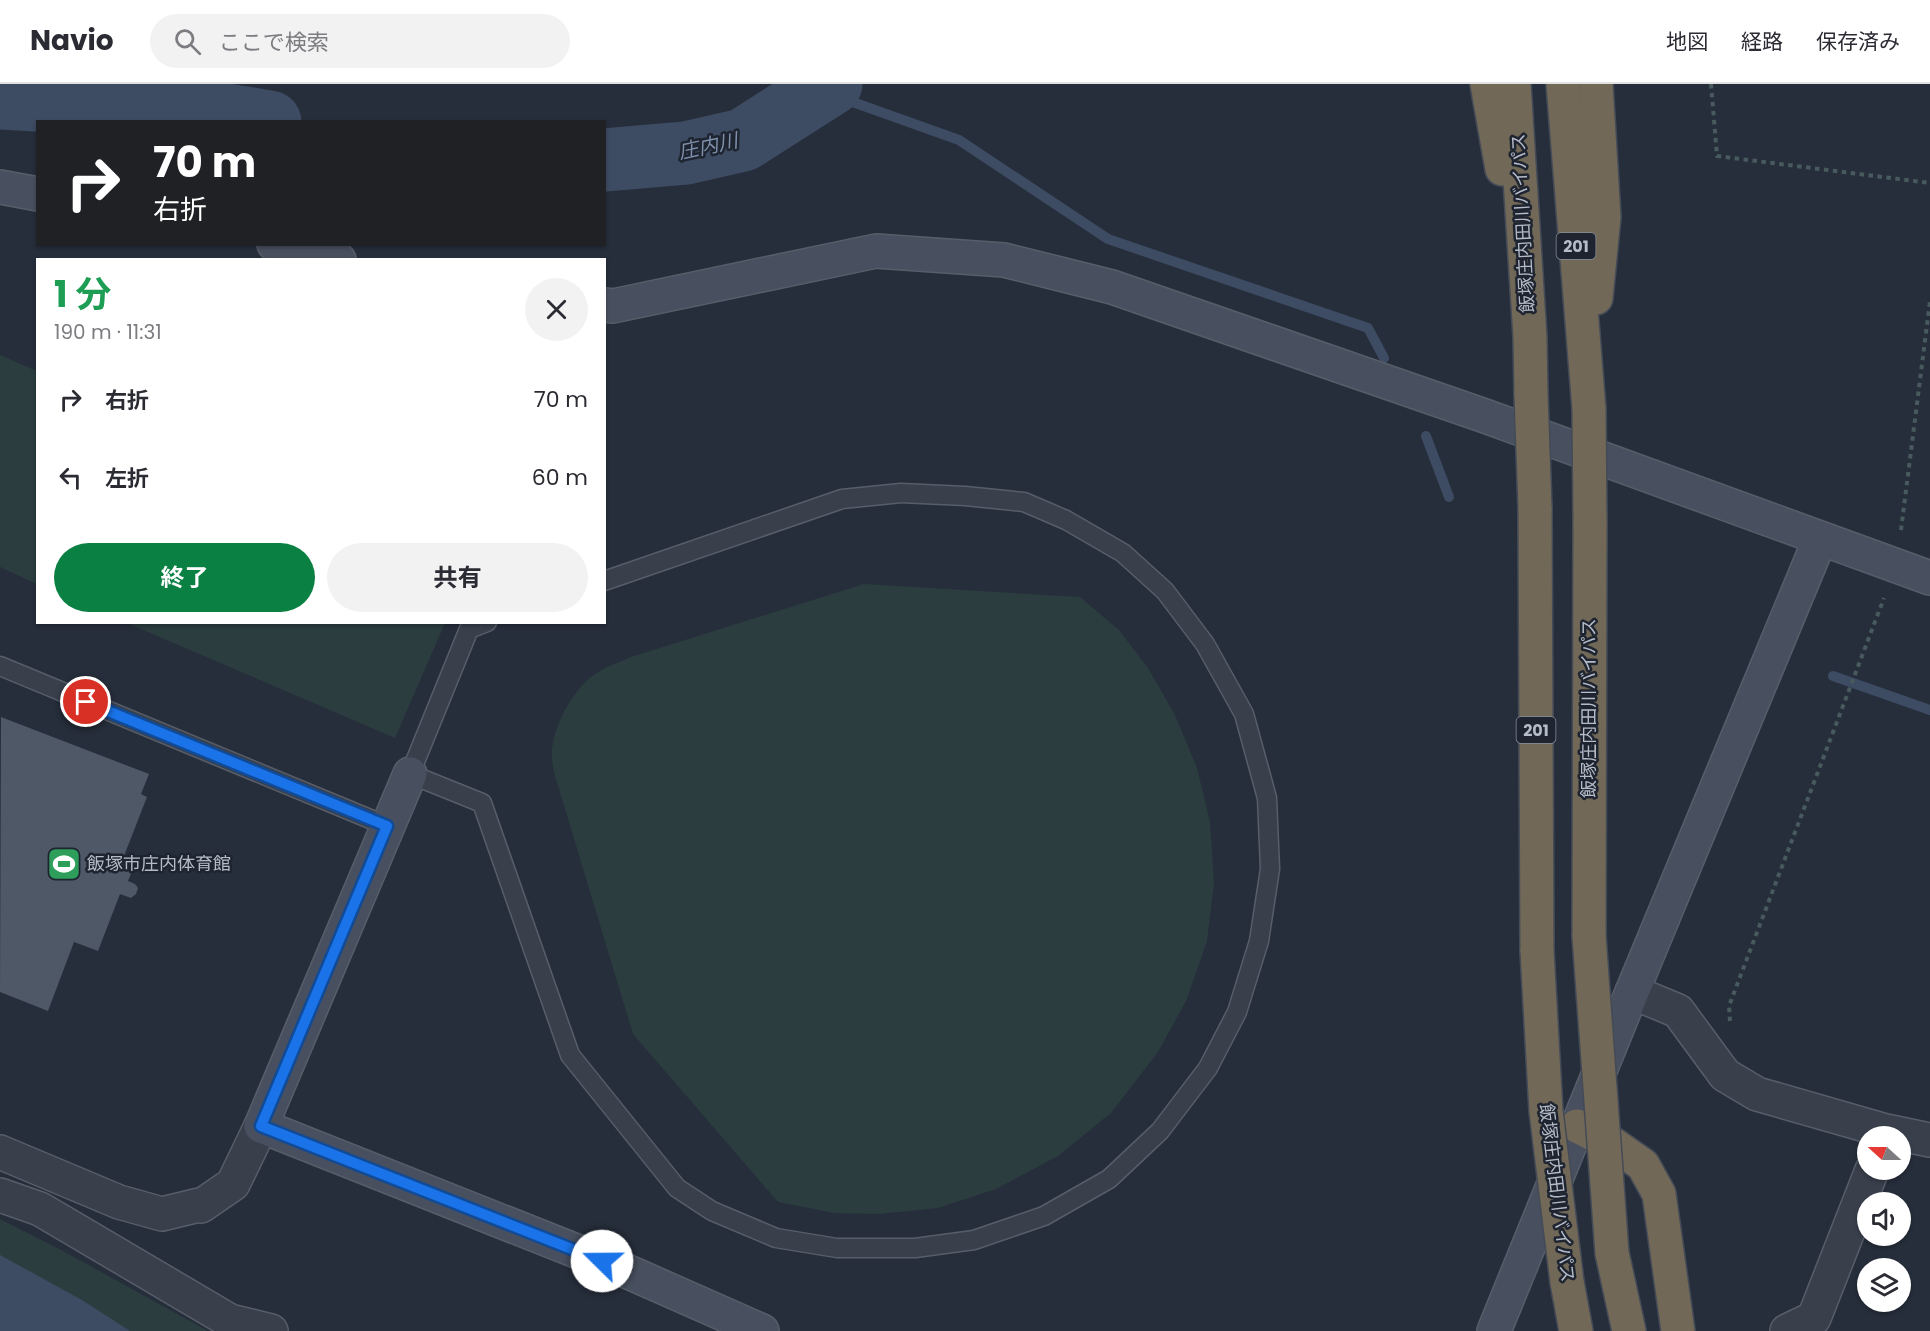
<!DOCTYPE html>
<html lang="ja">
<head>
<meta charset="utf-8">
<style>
  :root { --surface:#fff; --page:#f2f2f3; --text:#2b2b33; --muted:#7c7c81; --line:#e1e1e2; --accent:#0b8043 }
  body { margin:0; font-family:Poppins,"Noto Sans JP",sans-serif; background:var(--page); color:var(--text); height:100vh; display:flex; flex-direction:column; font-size:22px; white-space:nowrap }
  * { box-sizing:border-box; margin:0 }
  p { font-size:20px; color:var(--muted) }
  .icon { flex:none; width:33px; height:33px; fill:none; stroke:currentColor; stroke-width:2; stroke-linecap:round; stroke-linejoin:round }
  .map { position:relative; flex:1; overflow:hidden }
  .side { position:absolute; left:36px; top:174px; width:570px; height:366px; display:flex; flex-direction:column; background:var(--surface); border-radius:0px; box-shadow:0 2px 4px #0004 }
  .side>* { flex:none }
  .guide { position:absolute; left:36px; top:36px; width:570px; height:126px; border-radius:0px; box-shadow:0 2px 4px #0004; background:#202124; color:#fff; overflow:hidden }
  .needle { width:39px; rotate:291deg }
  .tools { position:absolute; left:1857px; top:1042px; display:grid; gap:12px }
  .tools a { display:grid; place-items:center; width:54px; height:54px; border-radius:50%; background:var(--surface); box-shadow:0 2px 4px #0004; font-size:30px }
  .pin { position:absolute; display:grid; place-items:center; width:51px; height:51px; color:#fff; margin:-26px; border:3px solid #fff; border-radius:50%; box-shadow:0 2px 6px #0007 }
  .me { position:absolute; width:66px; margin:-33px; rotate:292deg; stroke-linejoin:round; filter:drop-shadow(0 0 4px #0008) }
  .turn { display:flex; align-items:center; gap:21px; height:126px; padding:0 18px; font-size:27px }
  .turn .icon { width:78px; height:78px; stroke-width:2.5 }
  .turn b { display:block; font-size:42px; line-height:51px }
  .round { display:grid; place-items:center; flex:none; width:63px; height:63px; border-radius:32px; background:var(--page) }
  .head { display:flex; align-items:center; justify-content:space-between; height:102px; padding:0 18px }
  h1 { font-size:36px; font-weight:700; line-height:45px; color:#1e9e55 }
  .primary-button { display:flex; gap:12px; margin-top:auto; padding:12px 18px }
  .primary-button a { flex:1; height:69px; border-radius:36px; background:var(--accent); color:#fff; font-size:24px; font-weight:700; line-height:69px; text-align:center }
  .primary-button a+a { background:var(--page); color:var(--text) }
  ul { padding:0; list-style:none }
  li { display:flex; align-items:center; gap:18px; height:78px; padding:0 18px }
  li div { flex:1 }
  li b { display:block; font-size:22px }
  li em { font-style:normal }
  header { display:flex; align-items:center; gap:36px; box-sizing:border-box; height:84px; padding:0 30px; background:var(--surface); border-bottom:2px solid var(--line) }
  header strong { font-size:28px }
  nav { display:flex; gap:33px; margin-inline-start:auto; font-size:21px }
  .search { width:420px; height:54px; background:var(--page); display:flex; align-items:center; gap:15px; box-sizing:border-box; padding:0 21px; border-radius:33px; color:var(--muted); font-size:22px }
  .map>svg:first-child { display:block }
</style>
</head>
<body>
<header>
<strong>Navio</strong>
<div class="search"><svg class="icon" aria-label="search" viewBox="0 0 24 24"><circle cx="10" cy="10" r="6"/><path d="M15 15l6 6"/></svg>ここで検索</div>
<nav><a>地図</a><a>経路</a><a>保存済み</a></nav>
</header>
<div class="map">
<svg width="1930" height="1247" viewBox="0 0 1930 1247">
  <rect width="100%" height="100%" fill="#262e3b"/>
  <g fill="#2b3d3f">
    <path d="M0,271L37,287V500L0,483Z"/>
    <path d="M864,500L1080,513L1119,546L1148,584L1175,631L1197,684L1210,738L1214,799L1207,857L1186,917L1158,968L1111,1029L1058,1072L996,1105L938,1124L879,1130L834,1129L778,1118L633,950L556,695C554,688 552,680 552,672C550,647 574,602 597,589C607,582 620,578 631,573Z"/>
    <path d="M127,539L445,538V539L395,654Z"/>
    <path d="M0,1135L63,1167L208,1247H0Z"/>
  </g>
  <path fill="#3d4b63" d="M0,1171L82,1216L130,1247H0Z"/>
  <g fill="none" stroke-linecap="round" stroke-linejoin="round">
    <g stroke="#3d4b63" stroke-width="10">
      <path d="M819,6L959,56L1108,155L1368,244L1384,274"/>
      <path d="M1426,352L1449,413"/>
      <path d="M1833,592L1930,626"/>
    </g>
    <g stroke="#3d4b63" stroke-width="63">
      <path d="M0,14L189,25L270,38"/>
      <path d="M604,76L686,69L743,56L831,0"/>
    </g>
  </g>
  <path fill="#4e5867" d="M1,633L149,690L141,710L147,713L122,777L134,782L128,797L135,800L138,804L136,810L131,814L120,810L98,867L74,858L48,927L0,908Z"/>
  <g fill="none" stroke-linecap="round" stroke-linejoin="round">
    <defs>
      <g id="lane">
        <path d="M487,538L469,545L410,690L482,719L570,971L677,1104L712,1127L776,1154L837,1164H915L974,1156L1044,1132L1109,1095L1160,1047L1208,984L1237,928L1259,857L1270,785L1267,714L1244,630L1205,560L1165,507L1123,469L1066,436L1024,418L965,412L901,409L842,415L604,497"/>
        <path d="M0,582L387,742"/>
      </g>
      <g id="street">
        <path d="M1632,908L1678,927L1725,991L1757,1010L1886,1047L1930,1056"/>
        <path d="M0,1068L119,1118L162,1130L199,1121L201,1122L233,1100L261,1042"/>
        <path d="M0,1111L40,1125L230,1237L271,1247"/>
        <path d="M1787,1247L1814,1234L1872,1086"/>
      </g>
      <g id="secondary">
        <path d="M0,103L38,110"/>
        <path d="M274,160L339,176"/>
        <path d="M604,221L613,222L876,167L1004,176L1112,203L1485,332L1930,494"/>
        <path d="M410,690L261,1042L624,1186L762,1247"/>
        <path d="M1494,1247L1632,908L1820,455"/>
      </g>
      <g id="highway">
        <path d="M1487,0L1502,85"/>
        <path d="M1514,0L1530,253L1531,310"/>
        <path d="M1563,0L1589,325"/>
        <path d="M1596,214L1604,133L1596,0"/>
        <path d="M1535,424L1537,867"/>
        <path d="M1589,852L1590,438"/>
        <path d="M1577,1042L1613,1060L1643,1081L1659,1110L1678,1247"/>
        <path d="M1612,1169L1629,1247"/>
        <path d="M1567,1198L1576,1247"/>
      </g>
    </defs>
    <use href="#lane" stroke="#575e6a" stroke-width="21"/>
    <use href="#street" stroke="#575e6a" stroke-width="36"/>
    <use href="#secondary" stroke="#575e6a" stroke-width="36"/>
    <use href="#highway" stroke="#444b57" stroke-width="36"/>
    <g stroke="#495a5e" stroke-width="4" stroke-dasharray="4.5 4.5" stroke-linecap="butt">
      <path d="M1711,0L1717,72L1930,99"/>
      <path d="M1901,446L1930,217"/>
      <path d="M1730,937L1729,922L1884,514"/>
    </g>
    <use href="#lane" stroke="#39404c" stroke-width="18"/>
    <use href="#street" stroke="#39404c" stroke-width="33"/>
    <use href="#secondary" stroke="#484f5e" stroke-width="33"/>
    <use href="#highway" stroke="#716857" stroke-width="33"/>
    <defs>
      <g id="highway-bridge">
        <path d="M1531,310L1535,424"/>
        <path d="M1589,325L1590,438"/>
        <path d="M1589,852L1612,1169"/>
        <path d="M1537,867L1546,1027L1567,1198"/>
      </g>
    </defs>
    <use href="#highway-bridge" stroke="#444b57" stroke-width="36" stroke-linecap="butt"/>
    <use href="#highway-bridge" stroke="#716857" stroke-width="33"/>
  </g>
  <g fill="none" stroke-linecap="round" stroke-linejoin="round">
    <defs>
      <path id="route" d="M86,618L387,742L261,1042L602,1177"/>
    </defs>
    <use href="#route" stroke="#114b97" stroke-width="15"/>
    <use href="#route" stroke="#1a73e8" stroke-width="10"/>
  </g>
  <defs>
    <symbol id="stadium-square" viewBox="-11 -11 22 22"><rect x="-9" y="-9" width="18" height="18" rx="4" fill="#2e9e5b" stroke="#1e2531"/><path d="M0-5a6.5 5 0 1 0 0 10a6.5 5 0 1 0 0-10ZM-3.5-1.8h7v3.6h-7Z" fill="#fff"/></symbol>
  </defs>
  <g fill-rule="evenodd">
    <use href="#stadium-square" x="45" y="761" width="38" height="38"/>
  </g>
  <g text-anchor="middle" stroke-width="5" stroke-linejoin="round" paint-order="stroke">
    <g fill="#1e2531" stroke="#888e9a" stroke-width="1.5">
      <rect x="1556.5" y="149" width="39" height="26" rx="4.5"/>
      <rect x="1516.5" y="633" width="39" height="26" rx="4.5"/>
    </g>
    <g font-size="16" font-weight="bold" fill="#b5bbc7">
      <text x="1576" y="168">201</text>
      <text x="1536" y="652">201</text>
    </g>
    <g font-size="18" fill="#b5bbc7" stroke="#1e2531">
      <text transform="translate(1523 139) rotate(-93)" y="6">飯塚庄内田川バイパス</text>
      <text transform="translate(1589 624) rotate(-90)" y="6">飯塚庄内田川バイパス</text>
      <text transform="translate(1557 1109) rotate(83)" y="6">飯塚庄内田川バイパス</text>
    </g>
    <g font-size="18" fill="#b5bbc7" stroke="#1e2531" text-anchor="start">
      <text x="87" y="786">飯塚市庄内体育館</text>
    </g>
    <g font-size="20" font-style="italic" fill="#7f90ac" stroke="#1e2531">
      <text transform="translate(708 62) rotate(-12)" y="7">庄内川</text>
    </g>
  </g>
</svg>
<div class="tools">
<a><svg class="needle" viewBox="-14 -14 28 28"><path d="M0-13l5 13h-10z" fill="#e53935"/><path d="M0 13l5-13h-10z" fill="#7c7c81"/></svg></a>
<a><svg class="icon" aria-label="sound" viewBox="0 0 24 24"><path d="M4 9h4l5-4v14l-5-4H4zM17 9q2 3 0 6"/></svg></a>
<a><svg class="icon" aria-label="layers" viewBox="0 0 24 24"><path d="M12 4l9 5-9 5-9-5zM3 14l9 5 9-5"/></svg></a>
</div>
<div class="pin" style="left:86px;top:618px;background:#d93025"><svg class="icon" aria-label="arrive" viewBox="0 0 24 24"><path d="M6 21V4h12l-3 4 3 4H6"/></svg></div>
<svg class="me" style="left:602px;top:1177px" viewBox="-20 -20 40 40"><circle r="19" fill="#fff"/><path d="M0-13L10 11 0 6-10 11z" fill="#1a73e8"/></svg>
<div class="guide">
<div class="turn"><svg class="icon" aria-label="right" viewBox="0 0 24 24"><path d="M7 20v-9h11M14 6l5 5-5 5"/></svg><div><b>70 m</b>右折</div></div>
</div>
<section class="side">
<div class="head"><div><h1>1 分</h1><p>190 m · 11:31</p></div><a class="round"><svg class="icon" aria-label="close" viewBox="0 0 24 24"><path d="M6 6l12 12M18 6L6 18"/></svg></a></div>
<ul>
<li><svg class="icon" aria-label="right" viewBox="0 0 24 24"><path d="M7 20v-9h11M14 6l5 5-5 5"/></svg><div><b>右折</b></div><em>70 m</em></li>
<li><svg class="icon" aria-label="left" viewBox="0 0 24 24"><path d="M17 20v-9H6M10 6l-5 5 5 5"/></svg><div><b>左折</b></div><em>60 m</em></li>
</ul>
<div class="primary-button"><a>終了</a><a>共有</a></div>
</section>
</div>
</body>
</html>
